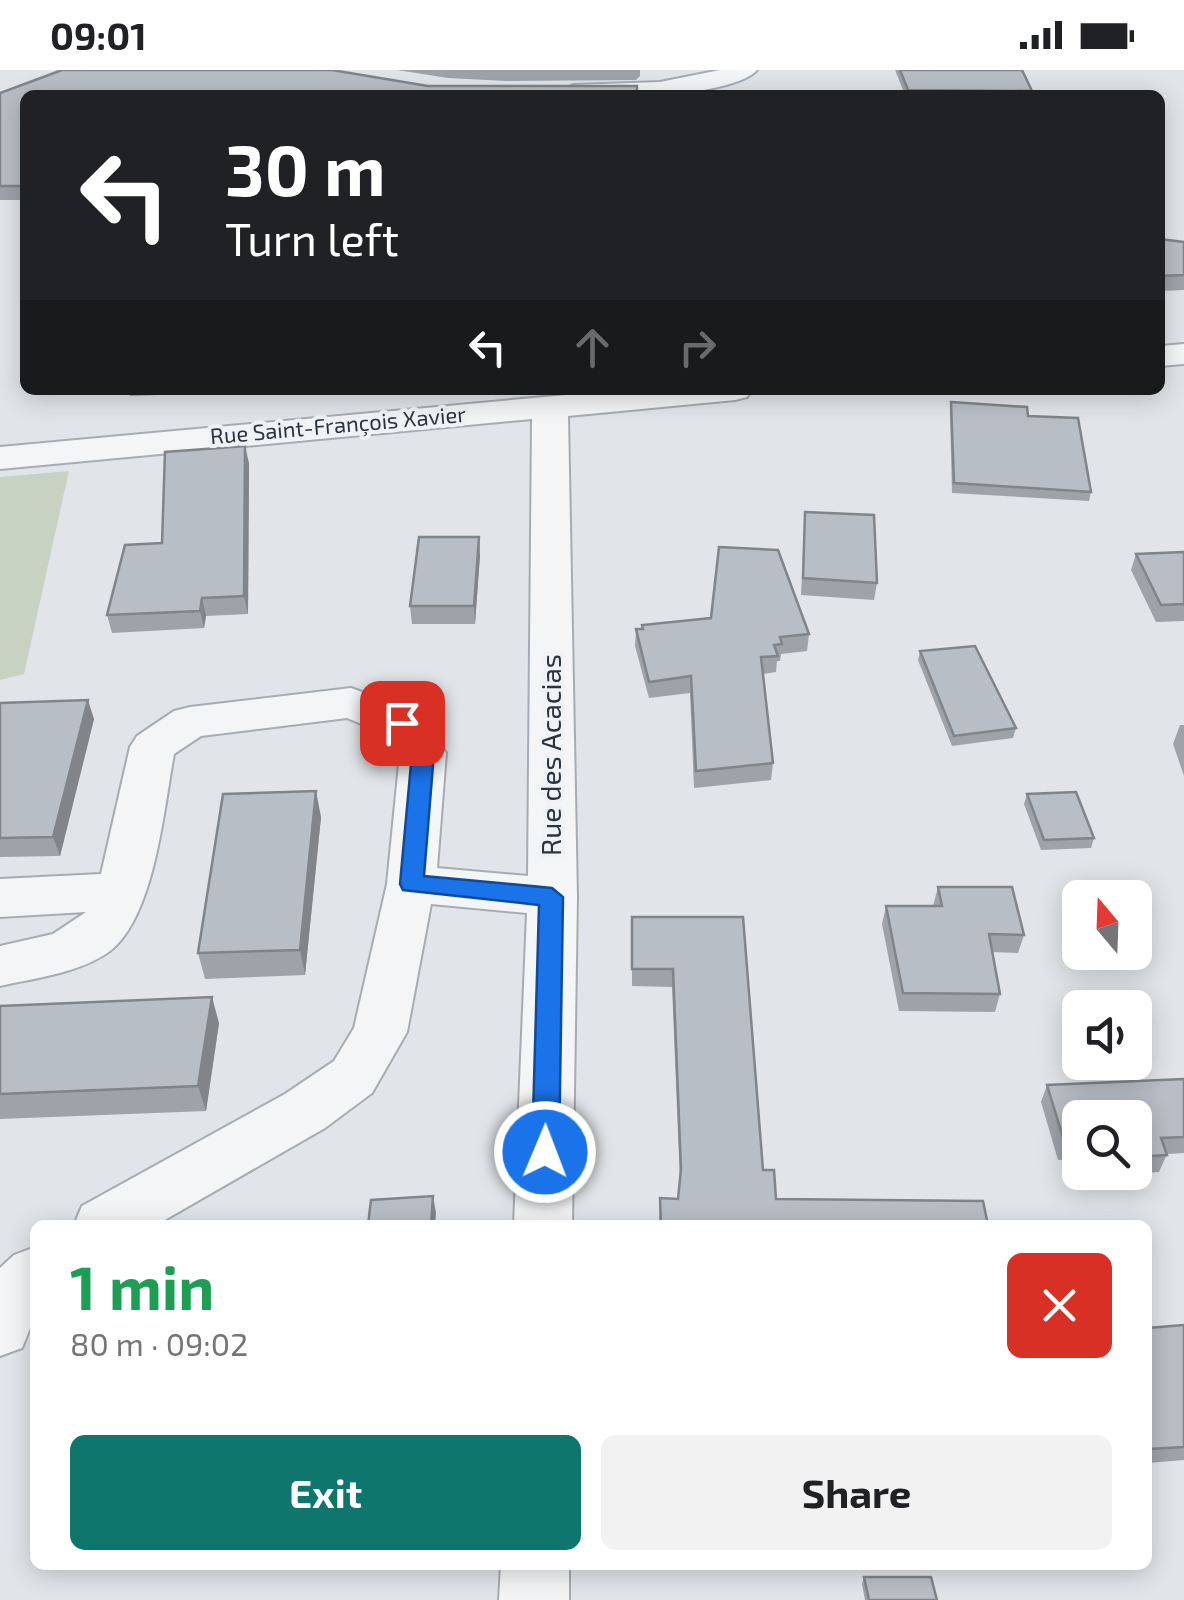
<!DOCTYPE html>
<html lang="en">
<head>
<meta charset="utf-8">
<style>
  :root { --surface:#fff; --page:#f2f2f2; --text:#202124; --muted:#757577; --accent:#0f766e }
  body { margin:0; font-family:"Exo 2",sans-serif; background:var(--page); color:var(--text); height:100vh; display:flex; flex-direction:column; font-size:38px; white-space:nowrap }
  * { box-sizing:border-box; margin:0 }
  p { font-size:32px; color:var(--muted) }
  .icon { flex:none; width:55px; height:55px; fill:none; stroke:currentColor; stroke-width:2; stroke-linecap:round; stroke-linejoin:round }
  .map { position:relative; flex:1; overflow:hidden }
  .drawer { position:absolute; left:30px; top:1150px; width:1122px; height:350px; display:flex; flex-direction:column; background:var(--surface); border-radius:15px; box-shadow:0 5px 25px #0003 }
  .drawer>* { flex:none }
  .banner { position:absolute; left:20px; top:20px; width:1145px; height:305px; border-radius:15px; box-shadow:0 5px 25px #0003; background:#202124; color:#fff; overflow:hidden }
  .needle { width:65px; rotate:341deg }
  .controls { position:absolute; left:1062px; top:810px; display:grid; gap:20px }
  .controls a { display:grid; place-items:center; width:90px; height:90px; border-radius:15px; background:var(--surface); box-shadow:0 5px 25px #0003; font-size:50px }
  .pin { position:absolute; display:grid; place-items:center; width:85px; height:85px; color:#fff; margin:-42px; border-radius:20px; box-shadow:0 5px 15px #0006 }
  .me { position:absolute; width:110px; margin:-55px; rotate:1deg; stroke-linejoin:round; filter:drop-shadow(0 0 8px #0008) }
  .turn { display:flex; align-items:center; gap:35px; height:210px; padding:0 40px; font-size:45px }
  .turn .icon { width:130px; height:130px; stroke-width:2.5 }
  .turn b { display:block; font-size:70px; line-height:85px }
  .lanes { display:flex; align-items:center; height:95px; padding:0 40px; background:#0003; justify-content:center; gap:50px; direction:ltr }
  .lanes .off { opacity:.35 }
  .round { display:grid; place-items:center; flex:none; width:105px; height:105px; border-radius:15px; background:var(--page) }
  .summary { display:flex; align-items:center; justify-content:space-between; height:170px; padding:0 40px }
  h1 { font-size:60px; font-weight:700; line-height:75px; color:#1e9e55 }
  .cta { display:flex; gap:20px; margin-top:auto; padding:20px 40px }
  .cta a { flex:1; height:115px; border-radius:15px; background:var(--accent); color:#fff; font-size:40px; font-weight:700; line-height:115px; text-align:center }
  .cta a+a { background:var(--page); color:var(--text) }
  .status { display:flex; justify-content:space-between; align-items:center; height:70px; padding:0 50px; background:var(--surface); direction:ltr }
  .status svg { height:28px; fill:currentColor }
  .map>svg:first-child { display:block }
</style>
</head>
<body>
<div class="status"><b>09:01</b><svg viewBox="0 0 49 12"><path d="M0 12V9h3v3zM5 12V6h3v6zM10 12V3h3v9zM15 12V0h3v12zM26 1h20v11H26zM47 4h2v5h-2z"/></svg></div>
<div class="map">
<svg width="1184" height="1530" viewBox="0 0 1184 1530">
  <rect width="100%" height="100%" fill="#e1e5e9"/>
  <path fill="#c8d2c3" d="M69,401L24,604L0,610V407Z"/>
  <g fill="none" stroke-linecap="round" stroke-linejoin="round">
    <defs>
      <g id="street">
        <path d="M720,0H757C734,27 592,33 560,23L573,15L660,12Z"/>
        <path d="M1184,274V294L1160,296V276Z"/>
        <path d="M621,320H752L747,327L735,330L568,346L577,827L572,1155H514L527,843L431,834L407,962L372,1023L325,1058L156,1155H74L82,1136L285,1024L334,991L354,958L387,814L400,684L386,664L347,648L201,666L174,684C164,737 155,846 110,881C80,903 35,908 0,916V876L53,864L86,842L0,847V809L101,804L130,677L137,666L174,641L190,637L351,618L418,642L446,683L437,798L528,806L532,349L0,399V377Z"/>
        <path d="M35,1177V1246L22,1278L0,1286V1198L14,1185Z"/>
        <path d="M501,1495H569V1530H499Z"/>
      </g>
    </defs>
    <use href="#street" stroke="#a6acb3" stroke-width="4"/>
    <use href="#street" fill="#f3f5f7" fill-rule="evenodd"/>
  </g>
  <g fill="#9ea3a9">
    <path d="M397,0H640V6L636,10L507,11L448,8Z"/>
    <path d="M895,0H1022L1032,21L1031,25H905Z"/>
    <path d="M0,23L25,25V130H0Z"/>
    <path d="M1160,169L1184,172V220L1160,221Z"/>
    <path d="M129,320H187V324L130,326Z"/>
    <path d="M951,332L1091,422L1089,431L952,423L950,342Z"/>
    <path d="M249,393L248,544L206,546L204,558L112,563L107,545L162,473Z"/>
    <path d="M805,442L877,513L874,530L801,525Z"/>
    <path d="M1184,482V551L1156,552L1131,500L1136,484Z"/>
    <path d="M480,485L475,554H412L410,536Z"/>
    <path d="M642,555L809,564L807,581L781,584L780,591H777L776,602L763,604L773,693L771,710L694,718L690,623L649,628L635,576L636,559H642Z"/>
    <path d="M920,581L1016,658L1013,668L952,676L918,590Z"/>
    <path d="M0,633L94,649L60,786L0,787Z"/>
    <path d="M1180,655H1184V706L1173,674Z"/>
    <path d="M1027,724L1094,768L1091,778L1041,780L1024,734Z"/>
    <path d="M321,747L305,905L205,909L198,883Z"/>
    <path d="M938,817L1024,865L1018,883L992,882L1000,924L995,942L899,941L882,854L886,836H933Z"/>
    <path d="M632,847H743L763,1100L776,1129L988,1155H659L660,1128L678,1129L680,1112L672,917L632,916Z"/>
    <path d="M0,936L219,953L206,1041L0,1049Z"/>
    <path d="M1184,1009V1083L1167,1084L1159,1102L1094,1106V1102H1135V1048H1080V1089L1058,1090L1041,1032L1047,1015Z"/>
    <path d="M1184,1255V1390L1148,1393V1258Z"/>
    <path d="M864,1507L937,1530H865L862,1514Z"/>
  </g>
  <g fill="#81858a">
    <path d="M245,376L249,393L248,544L244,526Z"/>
    <path d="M479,467L480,485L475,554L474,536Z"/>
    <path d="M202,528L206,546L204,558L200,541Z"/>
    <path d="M88,630L94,649L60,786L53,767Z"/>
    <path d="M316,721L321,747L305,905L300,880Z"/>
    <path d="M212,927L219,953L206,1041L198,1016Z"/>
    <path d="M433,1126L436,1143L435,1155H431Z"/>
  </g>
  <g fill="#b8bec5" stroke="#81858a" stroke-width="2.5">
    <path d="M62,0H332L428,16H637V25H25V116H0V23Z"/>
    <path d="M900,0H1022L1032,21L908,20Z"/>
    <path d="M1160,169L1184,172V205L1160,206Z"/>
    <path d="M951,332L1027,337L1028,346L1078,348L1091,422L954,413Z"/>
    <path d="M245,376L244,526L202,528L200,541L107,545L125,475L162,473L165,382Z"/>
    <path d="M805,442L874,445L877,513L803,508Z"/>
    <path d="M419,467H479L474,536H410Z"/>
    <path d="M719,477L778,480L809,564L780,567L782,574L774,575L778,586L761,587L773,693L696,701L691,606L649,612L636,559H643L642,555L711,548Z"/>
    <path d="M1184,482V534L1161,535L1136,484Z"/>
    <path d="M975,576L1016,658L954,666L920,581Z"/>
    <path d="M88,630L53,767L0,768V633Z"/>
    <path d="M316,721L300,880L198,883L223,724Z"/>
    <path d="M1076,722L1094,768L1044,770L1027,724Z"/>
    <path d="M938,817H1012L1024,865L989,864L1000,924L903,923L886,836H942Z"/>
    <path d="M632,847H743L763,1100H774L776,1129L983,1131L988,1155H661L660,1128L678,1129L681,1099L673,899H632Z"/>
    <path d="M212,927L198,1016L0,1024V936Z"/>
    <path d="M1184,1009V1067L1161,1068L1167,1085L1135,1087V1048H1080V1073L1065,1074L1047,1015Z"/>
    <path d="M433,1126L431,1155H368L371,1130Z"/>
    <path d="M1184,1255V1377L1148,1379V1258Z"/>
    <path d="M864,1507H931L937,1530H869Z"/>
  </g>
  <path fill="#1a73e8" stroke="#114b97" stroke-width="2.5" d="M402,646L410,648L434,683L424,806L552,818L563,827L559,1082L555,1090L545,1094L536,1090L532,1082L539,835L403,820L400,814L412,683L392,653Z"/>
  <g text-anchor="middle" stroke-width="8" stroke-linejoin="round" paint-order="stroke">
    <g font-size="22" fill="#2a343f" stroke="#f0f3f6">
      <text transform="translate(338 355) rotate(-5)" y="8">Rue Saint-François Xavier</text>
    </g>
    <g font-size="28" fill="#2a343f" stroke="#f0f3f6">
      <text transform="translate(551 685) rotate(-90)" y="10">Rue des Acacias</text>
    </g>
  </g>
</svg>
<div class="controls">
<a><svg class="needle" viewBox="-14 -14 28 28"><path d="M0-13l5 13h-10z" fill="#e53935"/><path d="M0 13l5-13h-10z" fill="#757577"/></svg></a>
<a><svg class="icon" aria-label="sound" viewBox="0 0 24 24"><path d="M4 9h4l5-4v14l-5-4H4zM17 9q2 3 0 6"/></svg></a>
<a><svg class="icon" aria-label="search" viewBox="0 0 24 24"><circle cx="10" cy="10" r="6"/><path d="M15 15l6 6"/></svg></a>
</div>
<div class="pin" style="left:402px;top:653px;background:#d93025"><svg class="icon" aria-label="arrive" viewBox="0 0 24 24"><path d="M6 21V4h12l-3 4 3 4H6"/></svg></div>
<svg class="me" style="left:545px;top:1082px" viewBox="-20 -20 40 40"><circle r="17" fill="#1a73e8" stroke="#fff" stroke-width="3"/><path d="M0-11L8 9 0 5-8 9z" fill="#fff"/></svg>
<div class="banner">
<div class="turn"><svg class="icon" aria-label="left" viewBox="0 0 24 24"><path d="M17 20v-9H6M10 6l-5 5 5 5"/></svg><div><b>30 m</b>Turn left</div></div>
<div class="lanes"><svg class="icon" aria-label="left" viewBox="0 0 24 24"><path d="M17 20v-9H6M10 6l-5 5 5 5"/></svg><svg class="icon off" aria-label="ahead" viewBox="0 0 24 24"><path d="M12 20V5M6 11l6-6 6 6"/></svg><svg class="icon off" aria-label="right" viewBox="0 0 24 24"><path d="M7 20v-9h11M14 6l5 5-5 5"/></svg></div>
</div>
<section class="drawer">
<div class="summary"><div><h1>1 min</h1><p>80 m · 09:02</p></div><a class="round" style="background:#d93025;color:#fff"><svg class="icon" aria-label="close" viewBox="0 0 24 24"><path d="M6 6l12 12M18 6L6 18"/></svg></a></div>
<div class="cta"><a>Exit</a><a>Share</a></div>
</section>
</div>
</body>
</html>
